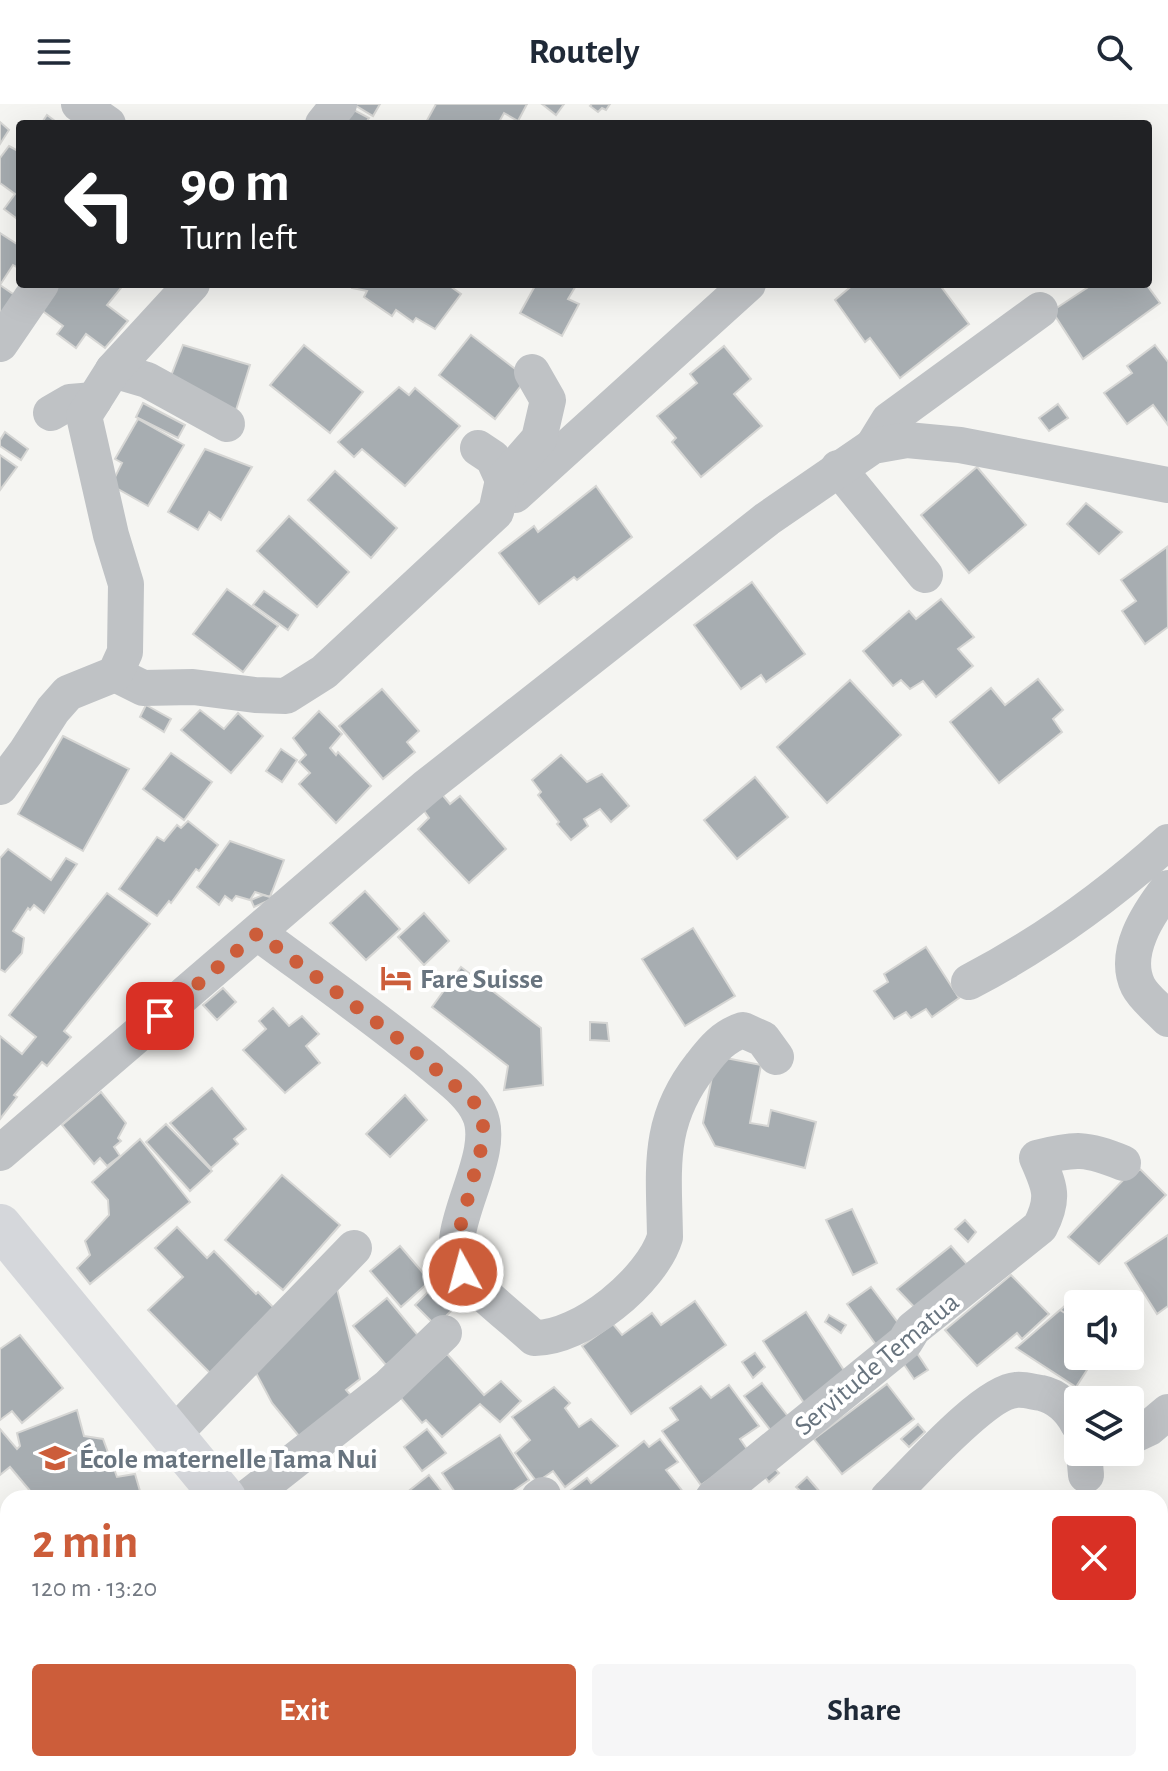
<!DOCTYPE html>
<html lang="en">
<head>
<meta charset="utf-8">
<style>
  :root { --surface:#fff; --page:#f6f6f7; --text:#1f2937; --muted:#747a83; --accent:#cc5d3a }
  body { margin:0; font-family:"Alegreya Sans",sans-serif; background:var(--page); color:var(--text); height:100vh; display:flex; flex-direction:column; font-size:30px; white-space:nowrap }
  * { box-sizing:border-box; margin:0 }
  p { font-size:26px; color:var(--muted) }
  .icon { flex:none; width:44px; height:44px; fill:none; stroke:currentColor; stroke-width:2; stroke-linecap:round; stroke-linejoin:round }
  .map { position:relative; flex:1; overflow:hidden }
  .sheet { position:absolute; left:0px; top:1386px; width:1168px; height:282px; display:flex; flex-direction:column; background:var(--surface); border-radius:24px 24px 0 0; box-shadow:0 8px 32px #0002 }
  .sheet>* { flex:none }
  .hud { position:absolute; left:16px; top:16px; width:1136px; height:168px; border-radius:8px; box-shadow:0 8px 32px #0002; background:#202124; color:#fff; overflow:hidden }
  .fabs { position:absolute; left:1064px; top:1186px; display:grid; gap:16px }
  .fabs a { display:grid; place-items:center; width:80px; height:80px; border-radius:8px; background:var(--surface); box-shadow:0 8px 32px #0002; font-size:40px }
  .pin { position:absolute; display:grid; place-items:center; width:68px; height:68px; color:#fff; margin:-34px; border-radius:16px; box-shadow:0 4px 12px #0006 }
  .me { position:absolute; width:88px; margin:-44px; rotate:353deg; stroke-linejoin:round; filter:drop-shadow(0 0 6px #0008) }
  .turn { display:flex; align-items:center; gap:28px; height:168px; padding:0 32px; font-size:36px }
  .turn .icon { width:104px; height:104px; stroke-width:2.5 }
  .turn b { display:block; font-size:56px; line-height:68px }
  .round { display:grid; place-items:center; flex:none; width:84px; height:84px; border-radius:8px; background:var(--page) }
  .headline { display:flex; align-items:center; justify-content:space-between; height:136px; padding:0 32px }
  h1 { font-size:48px; font-weight:600; line-height:60px; color:var(--accent) }
  .primary-button { display:flex; gap:16px; margin-top:auto; padding:16px 32px }
  .primary-button a { flex:1; height:92px; border-radius:8px; background:var(--accent); color:#fff; font-size:32px; font-weight:600; line-height:92px; text-align:center }
  .primary-button a+a { background:var(--page); color:var(--text) }
  header { display:flex; justify-content:space-between; align-items:center; height:104px; padding:0 32px; background:var(--surface); font-size:36px; font-weight:600 }
  .map>svg:first-child { display:block }
</style>
</head>
<body>
<header><svg class="icon" aria-label="menu" viewBox="0 0 24 24"><path d="M4 6h16M4 12h16M4 18h16"/></svg>Routely<svg class="icon" aria-label="search" viewBox="0 0 24 24"><circle cx="10" cy="10" r="6"/><path d="M15 15l6 6"/></svg></header>
<div class="map">
<svg width="1168" height="1667" viewBox="0 0 1168 1667">
  <rect width="100%" height="100%" fill="#f5f5f2"/>
  <path fill="#d6dbd3" d="M1168,1550V1667H1060L1067,1660H1160V1559Z"/>
  <g fill="#a7adb1" stroke="#d6d6d4" stroke-width="2">
    <path d="M353,0H380L373,12Z"/>
    <path d="M436,0H527L518,17L504,9L498,20H425Z"/>
    <path d="M542,0H564L556,11Z"/>
    <path d="M592,0H610L606,6L602,4L598,8L590,2Z"/>
    <path d="M348,3L369,14L365,20H344Z"/>
    <path d="M47,11L59,20H41Z"/>
    <path d="M0,18L9,26L0,40Z"/>
    <path d="M9,42L20,48V117L4,105L15,90L0,79V54Z"/>
    <path d="M0,129L20,142V165L13,161L0,181Z"/>
    <path d="M60,180H116L121,184L107,201L128,217L105,244L86,230L76,244L57,230L63,222L40,205Z"/>
    <path d="M353,180H447L461,190L435,225L416,214L413,218L396,206L392,212L364,193L367,187L352,184Z"/>
    <path d="M536,180H577L568,195L579,200L562,232L520,209Z"/>
    <path d="M854,180H939L969,220L900,274L870,234L865,238L835,196Z"/>
    <path d="M1093,180H1146L1160,199L1083,255L1052,207Z"/>
    <path d="M0,181L16,192L0,216Z"/>
    <path d="M471,231L527,274L495,315L439,271Z"/>
    <path d="M183,241L250,261L236,306L169,277Z"/>
    <path d="M304,241L363,288L330,329L270,281Z"/>
    <path d="M1155,241L1168,258V321L1153,301L1127,320L1104,289L1132,269L1127,262Z"/>
    <path d="M724,242L751,275L734,290L762,322L701,373L672,338L676,334L657,312L697,279L690,270Z"/>
    <path d="M399,283L409,291L415,284L460,322L405,382L362,345L354,353L338,338Z"/>
    <path d="M143,299L185,321L178,334L136,313Z"/>
    <path d="M1058,300L1068,314L1049,327L1039,314Z"/>
    <path d="M138,315L184,341L148,402L111,381L122,359L115,355Z"/>
    <path d="M5,328L28,345L21,356L0,342V336Z"/>
    <path d="M205,345L252,363L221,416L209,408L198,426L168,408Z"/>
    <path d="M0,351L17,363L0,386Z"/>
    <path d="M977,363L1026,421L969,469L921,411Z"/>
    <path d="M335,367L397,424L371,454L308,396Z"/>
    <path d="M596,382L632,433L577,476L574,473L539,500L499,449L534,422L538,428Z"/>
    <path d="M1086,399L1122,428L1099,450L1067,420Z"/>
    <path d="M289,412L349,468L317,503L257,447Z"/>
    <path d="M1167,443L1168,523L1145,540L1122,507L1136,497L1121,476Z"/>
    <path d="M752,478L805,550L766,578L761,571L741,585L694,521Z"/>
    <path d="M227,485L278,522L243,568L193,530Z"/>
    <path d="M264,487L298,511L288,526L253,501Z"/>
    <path d="M941,495L974,533L958,545L973,562L936,593L923,577L910,585L901,576L893,582L863,547L909,507L916,515Z"/>
    <path d="M1038,575L1063,606L1053,615L1062,628L999,679L950,618L991,584L1005,601Z"/>
    <path d="M850,576L901,631L827,699L777,643Z"/>
    <path d="M382,585L419,627L407,638L415,648L383,675L339,622Z"/>
    <path d="M146,601L171,615L164,628L140,613Z"/>
    <path d="M200,606L224,625L238,609L263,632L231,669L181,626Z"/>
    <path d="M319,607L342,630L330,644L336,651L338,648L371,682L336,719L299,680L310,669L299,658L306,651L293,634Z"/>
    <path d="M63,632L129,665L83,747L18,710Z"/>
    <path d="M281,645L297,656L282,678L266,667Z"/>
    <path d="M171,649L212,678L184,716L143,685Z"/>
    <path d="M561,651L587,678L602,670L629,702L611,718L600,705L584,715L588,722L571,736L557,720L559,718L538,691L541,688L532,676Z"/>
    <path d="M755,673L788,713L737,755L704,716Z"/>
    <path d="M440,688L450,700L460,692L506,745L469,779L418,725L429,714L422,704Z"/>
    <path d="M188,717L218,741L199,767L196,765L171,799L169,797L157,812L119,785L157,733L164,737L177,721L181,724Z"/>
    <path d="M230,737L284,756L270,793L255,788L250,796L236,792L232,797L225,792L219,801L197,783Z"/>
    <path d="M8,745L51,776L66,754L77,760L44,809L34,801L30,806L28,804L13,827L24,834L22,849L5,868L0,865V754Z"/>
    <path d="M365,787L400,825L366,856L330,819Z"/>
    <path d="M107,789L150,820L64,927L71,933L47,962L42,958L14,991L17,993L0,1015V932L22,950L36,933L9,911Z"/>
    <path d="M271,790L272,795L254,803L251,796L263,791L270,793Z"/>
    <path d="M424,809L449,837L424,861L398,833Z"/>
    <path d="M693,824L735,892L685,922L642,855Z"/>
    <path d="M926,843L959,894L932,913L926,905L911,914L906,908L894,915L874,887L888,878L884,870Z"/>
    <path d="M461,863L541,924L543,981L504,986L508,962L432,903Z"/>
    <path d="M223,884L236,898L217,916L203,901Z"/>
    <path d="M273,904L289,922L302,912L319,930L306,942L320,959L285,989L243,946L266,925L259,917Z"/>
    <path d="M590,918L607,919L609,937L590,936Z"/>
    <path d="M716,952L761,961L750,1019L768,1022L771,1006L816,1018L805,1064L715,1042L703,1019Z"/>
    <path d="M212,984L246,1025L234,1035L238,1040L211,1064L170,1019Z"/>
    <path d="M101,988L126,1019L118,1034L121,1037L114,1043L120,1052L107,1062L100,1054L94,1060L62,1021Z"/>
    <path d="M405,991L427,1016L390,1053L366,1030Z"/>
    <path d="M166,1020L212,1067L190,1087L146,1038Z"/>
    <path d="M140,1035L190,1098L90,1180L77,1164L90,1151L85,1137L109,1111L108,1096L92,1078Z"/>
    <path d="M1140,1065L1166,1091L1099,1160L1068,1133L1131,1068L1135,1070Z"/>
    <path d="M282,1071L340,1121L283,1186L225,1136Z"/>
    <path d="M852,1105L877,1159L853,1171L826,1116Z"/>
    <path d="M965,1116L976,1128L968,1138L955,1125Z"/>
    <path d="M177,1123L207,1154L214,1147L256,1190L258,1188L276,1206L210,1269L148,1206L183,1173L155,1144Z"/>
    <path d="M1168,1131V1202L1157,1210L1125,1159Z"/>
    <path d="M400,1142L430,1177L401,1203L370,1167Z"/>
    <path d="M951,1142L972,1166L919,1208L897,1185Z"/>
    <path d="M1011,1171L1049,1210L1022,1235L1017,1229L977,1262L945,1226Z"/>
    <path d="M335,1177L360,1275L346,1286L355,1296L303,1337L272,1299L254,1265Z"/>
    <path d="M437,1179L457,1201L436,1222L415,1201Z"/>
    <path d="M871,1183L902,1224L879,1245L847,1200Z"/>
    <path d="M387,1194L420,1234L386,1261L353,1222Z"/>
    <path d="M695,1197L726,1241L631,1310L582,1242L613,1220L622,1231L652,1209L661,1221Z"/>
    <path d="M1070,1197L1078,1203V1219L1058,1208Z"/>
    <path d="M1060,1206L1078,1217V1252H1096L1076,1283L1016,1244Z"/>
    <path d="M806,1208L847,1271L804,1299L763,1237Z"/>
    <path d="M829,1211L846,1221L841,1229L825,1218Z"/>
    <path d="M20,1231L63,1284L22,1319L12,1307L0,1316V1245Z"/>
    <path d="M913,1243L928,1266L914,1275L899,1253Z"/>
    <path d="M755,1249L765,1263L753,1274L742,1258Z"/>
    <path d="M447,1250L484,1291L501,1277L521,1297L500,1318L480,1300L442,1333L426,1316L422,1319L400,1293Z"/>
    <path d="M762,1279L790,1315L772,1328L744,1292Z"/>
    <path d="M887,1280L914,1315L842,1370L814,1335Z"/>
    <path d="M729,1281L759,1322L740,1335L749,1348L701,1381L662,1327L678,1316L670,1304L701,1282L711,1294Z"/>
    <path d="M554,1283L570,1299L565,1304L579,1323L591,1315L618,1342L565,1383L553,1367L537,1378L515,1349L530,1336L512,1313Z"/>
    <path d="M77,1306L84,1332L103,1335L117,1373L135,1370L142,1394H36L10,1363L0,1371V1325L17,1345L20,1342L17,1329Z"/>
    <path d="M918,1320L925,1328L909,1343L901,1335Z"/>
    <path d="M427,1325L446,1349L422,1367L404,1343Z"/>
    <path d="M500,1331L529,1376L513,1387L515,1391L511,1394H459L442,1369Z"/>
    <path d="M660,1335L678,1358L666,1366L684,1389L678,1394H577L571,1386L587,1374L591,1379L644,1337L649,1343Z"/>
    <path d="M771,1361L779,1369L769,1378L761,1368Z"/>
    <path d="M429,1371L447,1394H413L415,1392L410,1386Z"/>
    <path d="M807,1373L820,1388L813,1394H808L796,1383Z"/>
    <path d="M0,1543L8,1549V1585L0,1595Z"/>
    <path d="M206,1660H353L358,1667H195Z"/>
    <path d="M508,1660H535L527,1667H514Z"/>
    <path d="M611,1660H717L723,1667H602Z"/>
    <path d="M717,1660H763L769,1667H723Z"/>
    <path d="M954,1660H1019L1024,1666L961,1667Z"/>
  </g>
  <g fill="none" stroke-linecap="round" stroke-linejoin="round">
    <g stroke="#bfc2c5" stroke-width="36">
      <path d="M79,0L108,20"/>
      <path d="M323,20L339,0"/>
      <path d="M0,240L41,180"/>
      <path d="M113,266L147,276L227,320"/>
      <path d="M51,309L70,298L94,296"/>
      <path d="M873,342L889,316L1040,206"/>
      <path d="M478,344L493,354L503,376"/>
      <path d="M838,364L925,471"/>
      <path d="M515,391L748,180"/>
      <path d="M115,570L143,584L193,583L255,591L286,592L324,568L496,408L503,376L539,335L548,296L532,268"/>
      <path d="M0,683L26,648L53,606L68,589L115,570L125,548L126,480L111,431L84,312L113,266L192,180"/>
      <path d="M1168,784C1148,810 1122,849 1138,882C1144,894 1159,905 1168,915"/>
      <path d="M258,829C316,872 377,915 433,961C449,975 470,989 479,1009C500,1053 437,1128 463,1167C477,1188 515,1216 534,1234C581,1235 652,1176 665,1133C664,1065 656,1018 701,961C713,945 724,932 743,926L763,935L776,953"/>
      <path d="M969,878C1042,840 1107,793 1168,738"/>
      <path d="M0,1049L426,683L767,415L873,342L907,336L960,341L1168,381"/>
      <path d="M172,1332L354,1144"/>
      <path d="M1130,1333L1149,1324L1168,1308"/>
      <path d="M1084,1348L1086,1371"/>
      <path d="M247,1394L388,1283L444,1229"/>
      <path d="M539,1394L543,1391"/>
      <path d="M713,1394L905,1238L913,1225L1040,1123C1055,1094 1050,1083 1037,1054C1075,1044 1087,1044 1123,1059"/>
      <path d="M888,1394C913,1370 984,1288 1016,1286C1024,1285 1033,1288 1041,1289C1057,1292 1071,1306 1078,1320"/>
      <path d="M769,1660L775,1667"/>
      <path d="M72,1667L83,1660"/>
      <path d="M573,1667L582,1660"/>
      <path d="M799,1667L806,1660"/>
    </g>
    <g stroke="#d5d7db" stroke-width="44">
      <path d="M0,1122L224,1394"/>
      <path d="M443,1660L449,1667"/>
    </g>
  </g>
  <g fill="none" stroke-linecap="round" stroke-linejoin="round">
    <path stroke="#cc5d3a" stroke-width="14" stroke-dasharray="0 25.2" d="M160,912L258,829L412,945L474,998L483,1022L482,1041L457,1135L456,1152L463,1168"/>
  </g>
  <defs>
    <symbol id="hotel-bare" viewBox="-9 -9 18 18"><path d="M-6-4.5h1.5V1H6V5H4.5V3h-9V5H-6ZM-4 0a1.8 1.8 0 1 1 3.6 0ZM.5 0V-2.5h3Q6-2.5 6 0Z" fill="#cc5d3a" stroke="#fff" stroke-width="2.5" paint-order="stroke"/></symbol>
    <symbol id="school-bare" viewBox="-9 -9 18 18"><path d="M0-5L7-2L0 1L-7-2ZM-4 1L0 2.5L4 1V4Q0 6-4 4Z" fill="#cc5d3a" stroke="#fff" stroke-width="2.5" paint-order="stroke"/></symbol>
  </defs>
  <g fill-rule="evenodd">
    <use href="#hotel-bare" x="374" y="852" width="44" height="44"/>
    <use href="#school-bare" x="33" y="1332" width="44" height="44"/>
  </g>
  <g text-anchor="middle" stroke-width="8" stroke-linejoin="round" paint-order="stroke">
    <g font-size="28" font-weight="bold" fill="#68747f" stroke="#fff" text-anchor="start">
      <text x="420" y="884">Fare Suisse</text>
      <text x="79" y="1364">École maternelle Tama Nui</text>
    </g>
    <g font-size="28" fill="#68747f" stroke="#fff">
      <text transform="translate(876 1259) rotate(-40)" y="10">Servitude Tematua</text>
    </g>
  </g>
</svg>
<div class="fabs">
<a><svg class="icon" aria-label="sound" viewBox="0 0 24 24"><path d="M4 9h4l5-4v14l-5-4H4zM17 9q2 3 0 6"/></svg></a>
<a><svg class="icon" aria-label="layers" viewBox="0 0 24 24"><path d="M12 4l9 5-9 5-9-5zM3 14l9 5 9-5"/></svg></a>
</div>
<div class="pin" style="left:160px;top:912px;background:#d93025"><svg class="icon" aria-label="arrive" viewBox="0 0 24 24"><path d="M6 21V4h12l-3 4 3 4H6"/></svg></div>
<svg class="me" style="left:463px;top:1168px" viewBox="-20 -20 40 40"><circle r="17" fill="#cc5d3a" stroke="#fff" stroke-width="3"/><path d="M0-11L8 9 0 5-8 9z" fill="#fff"/></svg>
<div class="hud">
<div class="turn"><svg class="icon" aria-label="left" viewBox="0 0 24 24"><path d="M17 20v-9H6M10 6l-5 5 5 5"/></svg><div><b>90 m</b>Turn left</div></div>
</div>
<section class="sheet">
<div class="headline"><div><h1>2 min</h1><p>120 m · 13:20</p></div><a class="round" style="background:#d93025;color:#fff"><svg class="icon" aria-label="close" viewBox="0 0 24 24"><path d="M6 6l12 12M18 6L6 18"/></svg></a></div>
<div class="primary-button"><a>Exit</a><a>Share</a></div>
</section>
</div>
</body>
</html>
